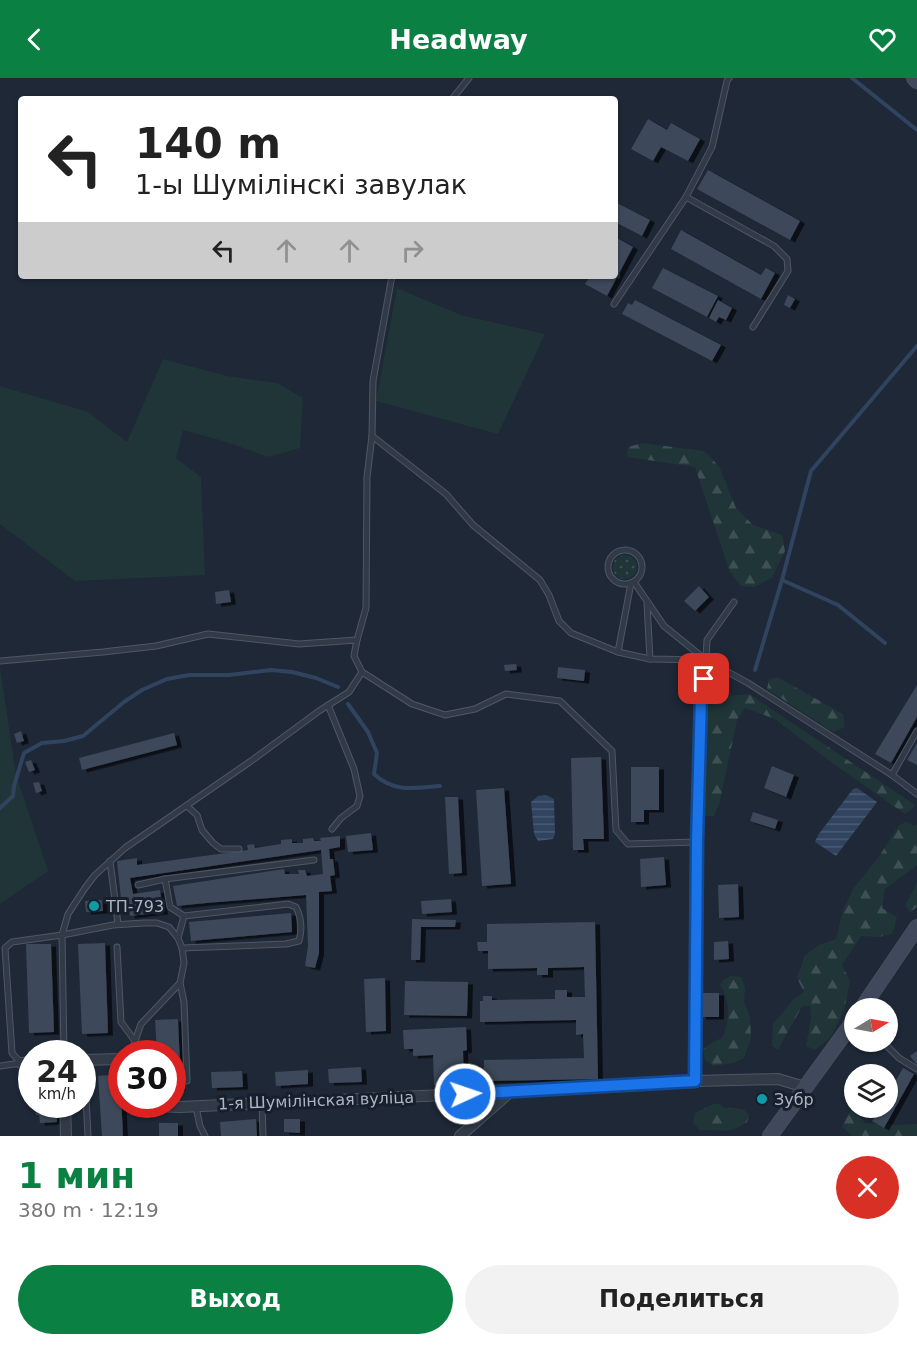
<!DOCTYPE html>
<html lang="ru">
<head>
<meta charset="utf-8">
<style>
  :root { --surface:#fff; --page:#f2f2f2; --text:#222; --muted:#767676; --accent:#0b8043 }
  body { margin:0; font-family:"DejaVu Sans",sans-serif; background:var(--page); color:var(--text); height:100vh; display:flex; flex-direction:column; font-size:22px; white-space:nowrap }
  * { box-sizing:border-box; margin:0 }
  p { font-size:20px; color:var(--muted) }
  .icon { flex:none; width:33px; height:33px; fill:none; stroke:currentColor; stroke-width:2; stroke-linecap:round; stroke-linejoin:round }
  .map { position:relative; height:1058px; overflow:hidden }
  .details { display:flex; flex-direction:column; background:var(--surface); flex:1 }
  .details>* { flex:none }
  .hud { position:absolute; left:18px; top:18px; width:600px; height:183px; border-radius:6px; box-shadow:0 2px 4px #0004; background:#fff; color:var(--text); overflow:hidden }
  .needle { width:39px; rotate:80deg }
  .buttons { position:absolute; left:844px; top:920px; display:grid; gap:12px }
  .buttons a { display:grid; place-items:center; width:54px; height:54px; border-radius:50%; background:var(--surface); box-shadow:0 2px 4px #0004; font-size:30px }
  .speed { position:absolute; left:18px; top:962px; display:flex; gap:12px; font-size:30px; font-weight:700; text-align:center }
  .speed>* { display:grid; place-content:center; width:78px; height:78px; border-radius:50%; background:var(--surface); box-shadow:0 2px 4px #0004; line-height:1 }
  .speed small { font-size:15px; font-weight:400 }
  .speed .limit { border:9px solid #d22; background:#fff; color:#111 }
  .pin { position:absolute; display:grid; place-items:center; width:51px; height:51px; color:#fff; margin:-26px; border-radius:12px; box-shadow:0 3px 9px #0006 }
  .me { position:absolute; width:66px; margin:-33px; rotate:87deg; stroke-linejoin:round; filter:drop-shadow(0 0 4px #0008) }
  .turn { display:flex; align-items:center; gap:21px; height:126px; padding:0 18px; font-size:27px }
  .turn .icon { width:78px; height:78px; stroke-width:2.5 }
  .turn b { display:block; font-size:42px; line-height:51px }
  .lanes { display:flex; align-items:center; height:57px; padding:0 18px; background:#0003; justify-content:center; gap:30px; direction:ltr }
  .lanes .off { opacity:.35 }
  .round { display:grid; place-items:center; flex:none; width:63px; height:63px; border-radius:32px; background:var(--page) }
  .overview { display:flex; align-items:center; justify-content:space-between; height:102px; padding:0 18px }
  h1 { font-size:36px; font-weight:700; line-height:45px; color:var(--accent) }
  .primary-button { display:flex; gap:12px; margin-top:auto; padding:12px 18px }
  .primary-button a { flex:1; height:69px; border-radius:36px; background:var(--accent); color:#fff; font-size:24px; font-weight:700; line-height:69px; text-align:center }
  .primary-button a+a { background:var(--page); color:var(--text) }
  header { display:flex; justify-content:space-between; align-items:center; height:78px; padding:0 18px; background:var(--accent); color:#fff; font-size:27px; font-weight:700 }
  .map>svg:first-child { display:block }
</style>
</head>
<body>
<header><svg class="icon" aria-label="back" viewBox="0 0 24 24"><path d="M15 5l-7 7 7 7"/></svg>Headway<svg class="icon" aria-label="heart" viewBox="0 0 24 24"><path d="M12 20l-8-8c-3-5 5-10 8-4 3-6 11-1 8 4z"/></svg></header>
<div class="map">
<svg width="917" height="1058" viewBox="0 0 917 1058">
  <defs>
    <pattern id="grass-dots" width="8" height="8" patternUnits="userSpaceOnUse" patternTransform="scale(1.5)"><rect width="8" height="8" fill="#203538"/><path d="M2 2h.1M6 6h.1" fill="none" stroke="#3e5053" stroke-width="1.8" stroke-linecap="round"/></pattern>
    <pattern id="forest-firs" width="22" height="20" patternUnits="userSpaceOnUse" patternTransform="scale(1.5)"><rect width="22" height="20" fill="#203538"/><path d="M5 1l3.5 6h-7zM16 11l3.5 6h-7z" fill="#3e5053"/></pattern>
    <pattern id="water-rules" width="6" height="5" patternUnits="userSpaceOnUse" patternTransform="scale(1.5)"><rect width="6" height="5" fill="#30435f"/><path d="M0 2.5h6" fill="none" stroke="#4b5c74"/></pattern>
    <filter id="shadow"><feDropShadow dx="5" dy="2.5" stdDeviation="0" flood-color="#0009"/></filter>
  </defs>
  <rect width="100%" height="100%" fill="#1e2837"/>
  <circle fill="url(#grass-dots)" cx="625" cy="489" r="12"/>
  <g fill="url(#forest-firs)">
    <path d="M642,365L704,373L719,388L736,430L753,447L782,457L785,473L772,500L754,509L741,508L730,494L695,389L627,379L628,369Z"/>
    <path d="M777,599L843,636L845,649L833,654L767,611L769,601Z"/>
    <path d="M749,616L915,727L913,730L905,736L835,687L775,641L745,630L737,642L720,723L714,738H701L703,637L711,624L728,618Z"/>
    <path d="M906,744L915,748L917,746V787L885,811L882,830L897,839L892,856L879,859L861,858L842,887L850,903L844,932L831,959L815,972L806,968L811,940L810,928H802L778,972L772,968L773,946L794,921L804,914L797,900L805,877L819,867L836,861L843,833L853,811L878,780L899,747Z"/>
    <path d="M917,805V829L910,834L905,827Z"/>
    <path d="M731,898L741,899L745,910L744,924L750,939L751,960L744,980L733,985L713,988L705,982L703,971L713,964L722,960C730,943 731,923 720,907L723,902Z"/>
    <path d="M855,1023V1029H864L859,1035L865,1045L894,1047L917,1046V1058H852L842,1049Z"/>
    <path d="M713,1026H719L725,1030L743,1031L749,1037L747,1044C729,1057 720,1051 700,1052L693,1045L695,1035Z"/>
  </g>
  <g fill="#203538">
    <path d="M397,210L461,237L545,256L498,356L376,323Z"/>
    <path d="M163,281L227,298L277,305L303,320L300,370L269,379L223,363L183,352L176,380L201,399L205,497L75,503L0,446V308L88,334L127,364Z"/>
    <path d="M0,590L16,697L48,793L0,826Z"/>
  </g>
  <g fill="url(#water-rules)">
    <path d="M857,710L877,724L836,778L815,764L818,757L853,711Z"/>
    <path d="M546,717L554,721L555,756L553,761L538,763L534,756L531,724L538,718Z"/>
  </g>
  <g fill="none" stroke-linecap="round" stroke-linejoin="round">
    <g stroke="#30435f" stroke-width="4">
      <path d="M852,0L917,52"/>
      <path d="M782,502L838,527L885,565"/>
      <path d="M755,592L782,502L811,393L917,268"/>
      <path d="M348,626L368,654L377,675L374,696C394,715 415,710 440,708"/>
      <path d="M0,730L13,718L14,708L24,675L42,665L64,663L83,658L124,624L142,612L167,601L189,597H229L271,592L292,594L316,600L338,609"/>
    </g>
  </g>
  <g fill="#3c485a" filter="url(#shadow)">
    <path d="M648,41L667,52L671,45L700,61L688,83L661,69L653,83L631,71Z"/>
    <path d="M708,92L800,143L790,162L697,111Z"/>
    <path d="M615,124L650,142L642,158L615,144Z"/>
    <path d="M681,152L761,197L766,190L775,195L761,221L671,171Z"/>
    <path d="M615,159L633,169L607,218L585,206L590,198H615Z"/>
    <path d="M663,190L718,218L707,239L652,210Z"/>
    <path d="M788,217L795,221L790,230L784,227Z"/>
    <path d="M635,222L721,267L712,283L622,236L628,225L632,227Z"/>
    <path d="M718,222L732,230L726,242L719,239L716,244L709,240Z"/>
    <path d="M699,508L709,519L695,533L684,523Z"/>
    <path d="M229,512L231,524L216,526L215,514Z"/>
    <path d="M516,586L517,592L505,593L504,587Z"/>
    <path d="M558,589L585,592L584,603L557,600Z"/>
    <path d="M917,607V639L891,685L875,676Z"/>
    <path d="M21,653L24,663L17,665L14,656Z"/>
    <path d="M174,655L177,667L82,692L79,680Z"/>
    <path d="M917,665V687L907,682Z"/>
    <path d="M601,679L604,761H583L584,772H573L571,680Z"/>
    <path d="M31,682L35,692L29,694L25,684Z"/>
    <path d="M772,688L794,697L786,719L764,710Z"/>
    <path d="M631,689H659V732H644V744H631Z"/>
    <path d="M39,704L42,713L36,715L33,705Z"/>
    <path d="M504,710L511,806L482,808L476,712Z"/>
    <path d="M445,719H458L462,795L449,796Z"/>
    <path d="M753,734L778,742L775,751L750,743Z"/>
    <path d="M371,755L373,772L348,774L346,758Z"/>
    <path d="M340,758V769L329,771L330,781H333L335,797L330,798L332,813L319,814V875L315,890L305,888L308,868L306,817L206,825L177,828L173,808L284,791L285,796H299L298,792H305L307,798L323,796L321,772L130,800L133,816L160,812L163,834L130,838L129,829L122,830L117,783L137,780V787L248,772L247,767L254,766L255,770L281,766V762L292,761V765H303V761L313,760L314,763H321L320,760Z"/>
    <path d="M664,779L666,807L641,809L640,781Z"/>
    <path d="M738,806L739,839L719,840L718,807Z"/>
    <path d="M451,821L452,834L422,836L421,823Z"/>
    <path d="M102,822L103,833L86,834L85,823Z"/>
    <path d="M291,835L292,854L191,863L189,844Z"/>
    <path d="M412,841L456,842L455,849H421L420,882H411Z"/>
    <path d="M595,844L598,1001L485,1003V997H480V990H484V982L584,980L583,956L576,957V942L480,944V923H483V918H492V922L555,921V912H567V919H585L584,889L548,890V897H537V890L488,891V873H478L477,864H487V846Z"/>
    <path d="M728,863L729,881L714,882V864Z"/>
    <path d="M105,865L108,955L82,956L78,866Z"/>
    <path d="M26,866H51L54,954L29,955Z"/>
    <path d="M385,900L386,953L366,954L364,901Z"/>
    <path d="M405,903L468,904L467,938L404,937Z"/>
    <rect x="701" y="915" width="18" height="24"/>
    <path d="M178,941L181,1010H172V975H157L155,942Z"/>
    <path d="M466,949L467,972L463,973L464,1005L434,1007L433,977L413,978V971H404L403,952Z"/>
    <path d="M917,973V987L910,978Z"/>
    <path d="M361,989L362,1004L329,1005L328,991Z"/>
    <path d="M903,990L914,996L884,1050L872,1043L880,1029H888V1016Z"/>
    <path d="M308,992V1006L276,1008L275,994Z"/>
    <path d="M242,993L243,1009L212,1010L211,994Z"/>
    <path d="M120,996L123,1058H102L98,998Z"/>
    <path d="M35,1026H53V1031H56L57,1044L40,1045L39,1037H36Z"/>
    <path d="M256,1041L257,1058H221L220,1044Z"/>
    <path d="M284,1041H300V1055L284,1054Z"/>
    <rect x="159" y="1045" width="19" height="13"/>
  </g>
  <g fill="none" stroke-linecap="round" stroke-linejoin="round">
    <defs>
      <g id="lane">
        <path d="M452,21L469,0"/>
        <path d="M686,119L774,168L787,181L788,193L753,249"/>
        <path d="M614,226L686,119L712,69L727,3L729,0"/>
        <path d="M372,358L446,416L473,447L540,502L549,517L559,543L571,555L618,574L650,581L706,582"/>
        <circle cx="625" cy="489" r="17"/>
        <path d="M634,504L664,548L706,582L748,605L892,697L917,716"/>
        <path d="M647,526L650,581"/>
        <path d="M357,562L366,530L367,399L372,358L373,303L392,198"/>
        <path d="M618,574L631,505"/>
        <path d="M706,582L707,562L734,524"/>
        <path d="M0,583L103,574L156,568L208,556L299,566L357,562L354,578L362,594L412,626L445,637L475,631L506,616L560,623L612,673L616,752L628,766L697,764"/>
        <path d="M328,627L354,691L360,718L357,728L341,740L332,751"/>
        <path d="M892,697L917,653"/>
        <path d="M187,728L197,737L202,752L213,765L221,771H239"/>
        <path d="M110,783L118,846"/>
        <path d="M165,801L170,829L184,838"/>
        <path d="M138,807L165,801L314,782"/>
        <path d="M178,860L184,838L288,826L296,829C301,839 302,852 299,863L286,866L182,870"/>
        <path d="M117,869L121,944L135,963"/>
        <path d="M180,905L184,924L187,1003"/>
        <path d="M882,963L899,980L917,991"/>
        <path d="M64,975L62,857L68,836L85,810L95,797L125,770L251,683L319,633L349,614L362,594"/>
        <path d="M84,982L88,1058"/>
        <path d="M21,985L12,975L5,870L12,864L62,857L113,847L144,845H157L169,849L178,860L182,870L184,885L180,905L141,946L135,963V975"/>
        <path d="M0,988L21,985"/>
        <path d="M262,1024L263,1058"/>
        <path d="M196,1029L200,1048L205,1058"/>
      </g>
      <g id="street">
        <path d="M82,982L122,981"/>
        <path d="M21,985L32,984"/>
        <path d="M695,1003L697,764L701,619L706,582"/>
        <path d="M65,1026L66,1058"/>
        <path d="M150,1026L154,1028L180,1029L510,1014L695,1003L778,1001L805,1009"/>
        <path d="M460,1058L510,1014"/>
      </g>
      <g id="secondary">
        <path d="M914,0L917,3"/>
        <path d="M862,930L917,849"/>
        <path d="M770,1058L855,941"/>
      </g>
    </defs>
    <use href="#lane" stroke="#4f5766" stroke-width="7"/>
    <use href="#street" stroke="#4f5766" stroke-width="12"/>
    <use href="#secondary" stroke="#4f5766" stroke-width="16"/>
    <use href="#lane" stroke="#323a48" stroke-width="5"/>
    <use href="#street" stroke="#323a48" stroke-width="10"/>
    <use href="#secondary" stroke="#40495b" stroke-width="15"/>
  </g>
  <g fill="none" stroke-linecap="round" stroke-linejoin="round">
    <defs>
      <path id="route" d="M465,1016L695,1003L697,764L701,619L704,601"/>
    </defs>
    <use href="#route" stroke="#114b97" stroke-width="15"/>
    <use href="#route" stroke="#1a73e8" stroke-width="10"/>
  </g>
  <g fill="#0f9aa8" stroke="#181f2c" stroke-width="2">
    <circle cx="94" cy="828" r="6"/>
    <circle cx="762" cy="1021" r="6"/>
  </g>
  <g text-anchor="middle" stroke-width="6" stroke-linejoin="round" paint-order="stroke">
    <g font-size="16" fill="#acb4c5" stroke="#181f2c" text-anchor="start">
      <text x="106" y="834">ТП-793</text>
      <text x="774" y="1027">Зубр</text>
    </g>
    <g font-size="16" fill="#acb4c5" stroke="#181f2c">
      <text transform="translate(316 1022) rotate(-2)" y="6">1-я Шумілінская вуліца</text>
    </g>
  </g>
</svg>
<div class="buttons">
<a><svg class="needle" viewBox="-14 -14 28 28"><path d="M0-13l5 13h-10z" fill="#e53935"/><path d="M0 13l5-13h-10z" fill="#767676"/></svg></a>
<a><svg class="icon" aria-label="layers" viewBox="0 0 24 24"><path d="M12 4l9 5-9 5-9-5zM3 14l9 5 9-5"/></svg></a>
</div>
<div class="speed"><div>24<small>km/h</small></div><div class="limit">30</div></div>
<div class="pin" style="left:704px;top:601px;background:#d93025"><svg class="icon" aria-label="arrive" viewBox="0 0 24 24"><path d="M6 21V4h12l-3 4 3 4H6"/></svg></div>
<svg class="me" style="left:465px;top:1016px" viewBox="-20 -20 40 40"><circle r="17" fill="#1a73e8" stroke="#fff" stroke-width="3"/><path d="M0-11L8 9 0 5-8 9z" fill="#fff"/></svg>
<div class="hud">
<div class="turn"><svg class="icon" aria-label="left" viewBox="0 0 24 24"><path d="M17 20v-9H6M10 6l-5 5 5 5"/></svg><div><b>140 m</b>1-ы Шумілінскі завулак</div></div>
<div class="lanes"><svg class="icon" aria-label="left" viewBox="0 0 24 24"><path d="M17 20v-9H6M10 6l-5 5 5 5"/></svg><svg class="icon off" aria-label="ahead" viewBox="0 0 24 24"><path d="M12 20V5M6 11l6-6 6 6"/></svg><svg class="icon off" aria-label="ahead" viewBox="0 0 24 24"><path d="M12 20V5M6 11l6-6 6 6"/></svg><svg class="icon off" aria-label="right" viewBox="0 0 24 24"><path d="M7 20v-9h11M14 6l5 5-5 5"/></svg></div>
</div>
</div>
<section class="details">
<div class="overview"><div><h1>1 мин</h1><p>380 m · 12:19</p></div><a class="round" style="background:#d93025;color:#fff"><svg class="icon" aria-label="close" viewBox="0 0 24 24"><path d="M6 6l12 12M18 6L6 18"/></svg></a></div>
<div class="primary-button"><a>Выход</a><a>Поделиться</a></div>
</section>
</body>
</html>
